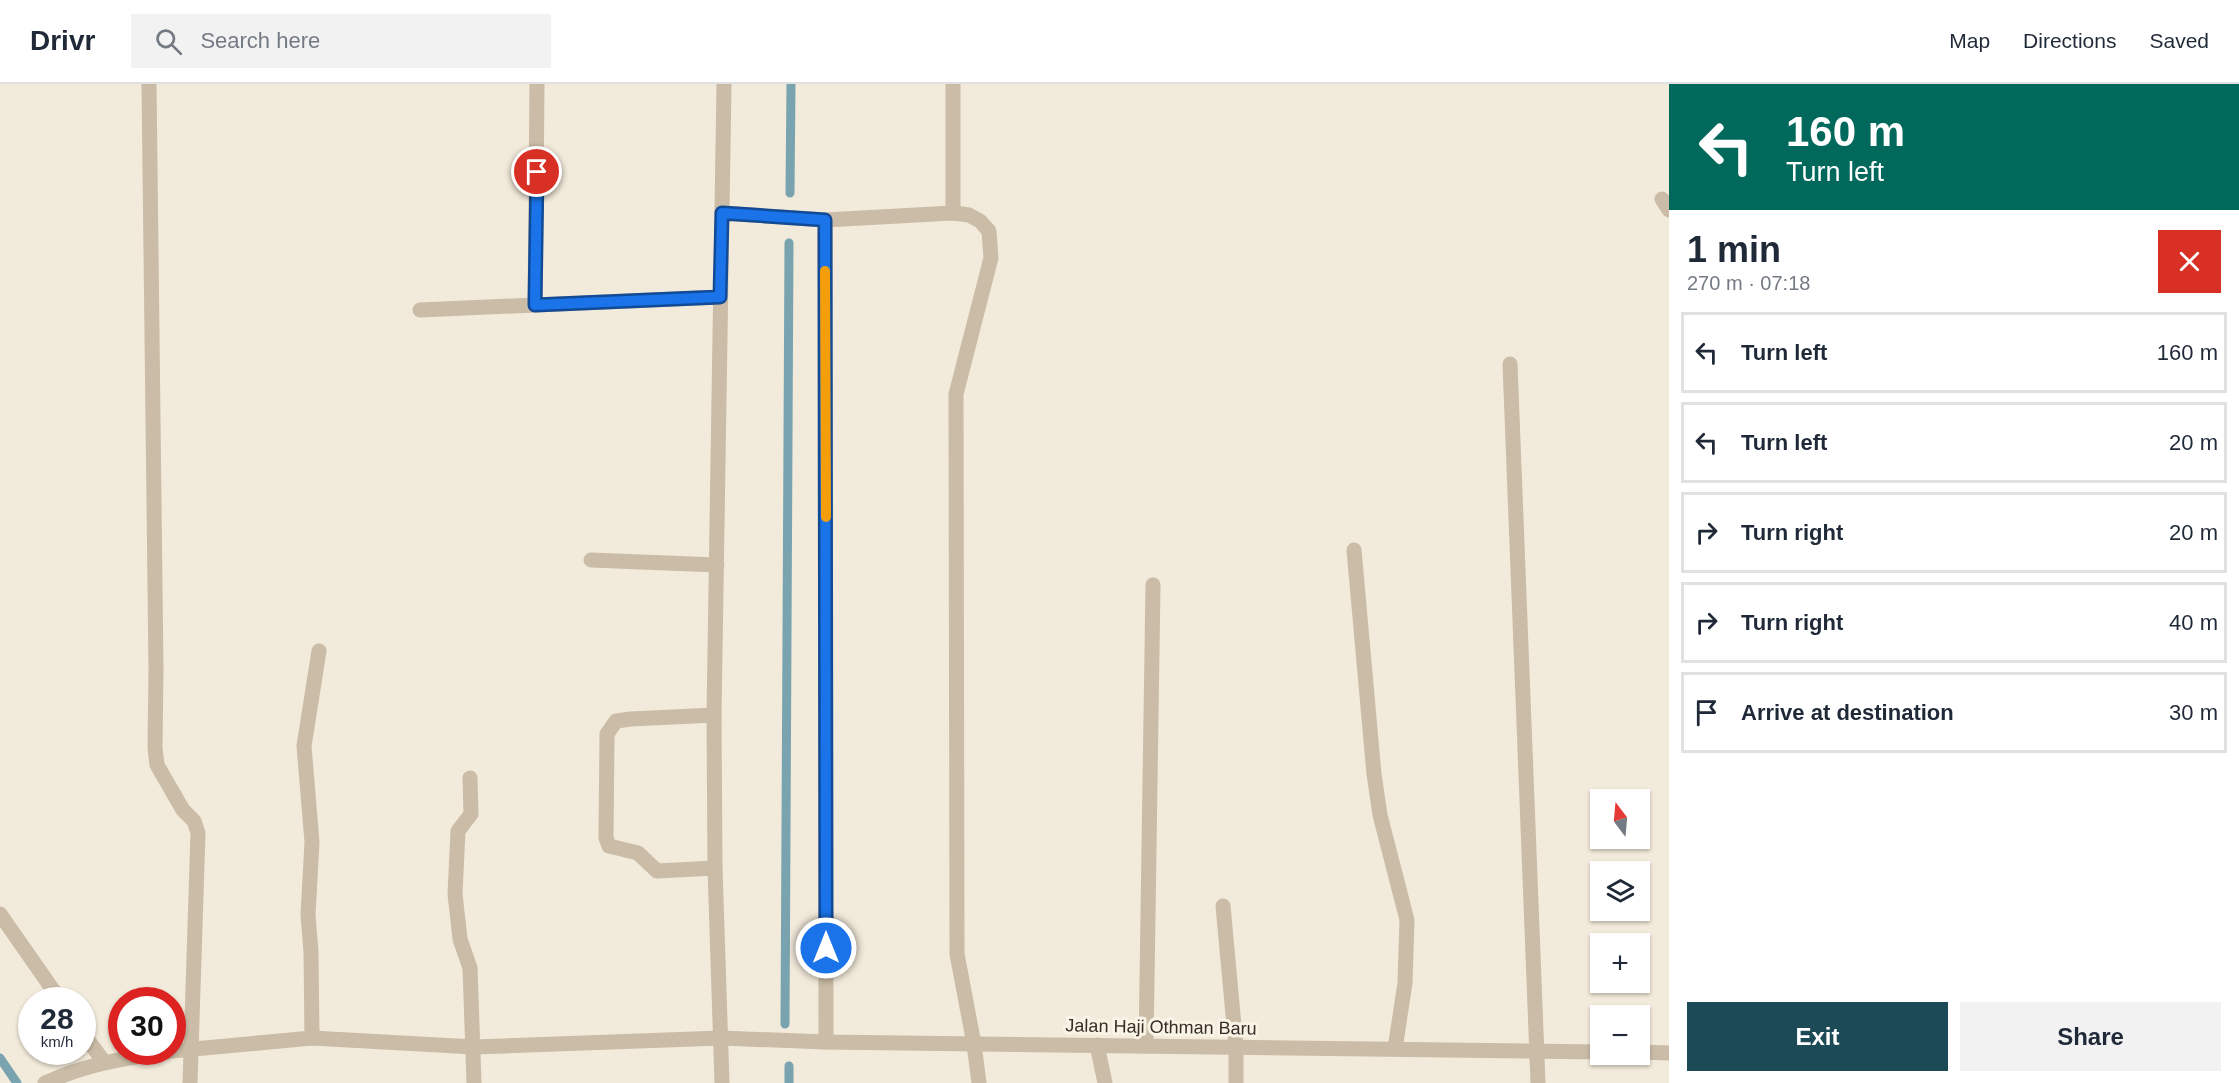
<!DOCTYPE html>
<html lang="en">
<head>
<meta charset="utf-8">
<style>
  :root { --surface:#fff; --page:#f2f2f3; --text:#1f2937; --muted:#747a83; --line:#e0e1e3; --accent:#1c4a57 }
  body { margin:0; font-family:Arial,sans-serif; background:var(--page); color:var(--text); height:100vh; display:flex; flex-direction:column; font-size:22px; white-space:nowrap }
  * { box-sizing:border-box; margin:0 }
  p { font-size:20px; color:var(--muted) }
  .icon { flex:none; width:33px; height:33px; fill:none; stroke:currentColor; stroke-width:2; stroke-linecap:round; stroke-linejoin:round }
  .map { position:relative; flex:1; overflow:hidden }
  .sheet { display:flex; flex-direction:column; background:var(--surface); width:570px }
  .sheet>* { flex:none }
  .guide { background:#00695c; color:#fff; overflow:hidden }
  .needle { width:39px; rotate:344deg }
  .buttons { position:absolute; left:1590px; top:705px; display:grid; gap:12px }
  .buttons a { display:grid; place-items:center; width:60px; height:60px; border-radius:0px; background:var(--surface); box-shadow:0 2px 4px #0004; font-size:30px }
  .speed { position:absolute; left:18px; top:903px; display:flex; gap:12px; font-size:30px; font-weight:700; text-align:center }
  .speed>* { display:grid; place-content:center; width:78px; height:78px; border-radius:50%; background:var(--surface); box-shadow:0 2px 4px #0004; line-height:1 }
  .speed small { font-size:15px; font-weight:400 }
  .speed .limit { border:9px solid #d22; background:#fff; color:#111 }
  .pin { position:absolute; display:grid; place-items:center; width:51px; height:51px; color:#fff; margin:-26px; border:3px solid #fff; border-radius:50%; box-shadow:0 2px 6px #0007 }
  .me { position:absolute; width:66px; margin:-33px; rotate:0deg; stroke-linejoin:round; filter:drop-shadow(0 0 4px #0008) }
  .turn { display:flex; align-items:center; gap:21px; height:126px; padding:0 18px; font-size:27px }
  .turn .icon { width:78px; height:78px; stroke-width:2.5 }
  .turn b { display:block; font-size:42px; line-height:51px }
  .round { display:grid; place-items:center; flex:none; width:63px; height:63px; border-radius:0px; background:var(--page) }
  .headline { display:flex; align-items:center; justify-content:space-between; height:102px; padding:0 18px }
  h1 { font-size:36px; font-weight:800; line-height:45px }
  .cta { display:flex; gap:12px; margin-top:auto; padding:12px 18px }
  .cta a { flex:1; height:69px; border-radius:0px; background:var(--accent); color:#fff; font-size:24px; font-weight:800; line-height:69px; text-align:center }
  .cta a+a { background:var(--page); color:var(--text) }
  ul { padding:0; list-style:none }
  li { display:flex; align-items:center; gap:18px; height:81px; margin:0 12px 9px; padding:0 6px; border:3px solid var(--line); border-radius:0px }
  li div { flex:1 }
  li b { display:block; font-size:22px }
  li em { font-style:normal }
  header { display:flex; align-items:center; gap:36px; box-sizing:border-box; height:84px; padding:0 30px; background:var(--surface); border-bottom:2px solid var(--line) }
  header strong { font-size:28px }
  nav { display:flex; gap:33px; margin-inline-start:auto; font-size:21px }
  .search { width:420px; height:54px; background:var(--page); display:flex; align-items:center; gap:15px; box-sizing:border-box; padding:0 21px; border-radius:0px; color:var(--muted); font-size:22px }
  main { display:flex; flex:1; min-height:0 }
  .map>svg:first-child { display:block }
</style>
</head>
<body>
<header>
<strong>Drivr</strong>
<div class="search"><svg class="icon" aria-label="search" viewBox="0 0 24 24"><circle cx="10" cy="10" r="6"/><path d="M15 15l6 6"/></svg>Search here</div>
<nav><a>Map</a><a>Directions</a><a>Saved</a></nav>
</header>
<main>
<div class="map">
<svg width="1669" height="999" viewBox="0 0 1669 999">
  <rect width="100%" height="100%" fill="#f2eada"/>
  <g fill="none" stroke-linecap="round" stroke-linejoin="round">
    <g stroke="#79a4af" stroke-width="9">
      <path d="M790,109L791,0"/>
      <path d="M785,940L789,159"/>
      <path d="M0,974L17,999"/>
      <path d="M789,999V982"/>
    </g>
    <g stroke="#cabca6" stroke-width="15">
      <path d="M149,0L156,585L155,664L157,681L183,726L194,737L198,749L190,999"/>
      <path d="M1662,115L1669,126"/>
      <path d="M722,129L825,136L953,129L969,131L980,137L989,147L991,174L956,310L957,870L974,960L979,999"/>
      <path d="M953,129V0"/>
      <path d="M825,136L826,958"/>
      <path d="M535,221L537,0"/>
      <path d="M420,226L720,213"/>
      <path d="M1510,280L1538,999"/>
      <path d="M1354,466L1374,690L1380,731L1407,836L1405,899L1395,965"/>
      <path d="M591,476L717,481"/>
      <path d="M714,631L631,635L616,637L607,650L606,754L609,762L638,769L657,787L715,784"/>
      <path d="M470,694L471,730L458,747L455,810L460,855L470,884L474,999"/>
      <path d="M1223,822L1236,963V999"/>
      <path d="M0,830L60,916"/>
      <path d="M82,948L104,978"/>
      <path d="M312,954L311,868L308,831L312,758L304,662L319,567"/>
      <path d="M1097,961L1105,999"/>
      <path d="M1146,962L1153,501"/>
      <path d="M172,967L312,954L474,963L721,954L826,958L1600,968"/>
      <path d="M1640,968L1669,969"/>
      <path d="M45,999C84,981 124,974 167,968"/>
      <path d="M722,999L715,784L714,631L724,0"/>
    </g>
  </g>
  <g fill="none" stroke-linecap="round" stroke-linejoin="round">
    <defs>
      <path id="route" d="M537,88L535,221L720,213L722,129L825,136L826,864"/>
    </defs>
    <use href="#route" stroke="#114b97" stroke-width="15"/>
    <use href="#route" stroke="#1a73e8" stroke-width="10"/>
    <path stroke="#f59e0b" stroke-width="10" d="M825,187L826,433"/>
  </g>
  <g text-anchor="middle" stroke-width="6" stroke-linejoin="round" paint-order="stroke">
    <g font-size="18" fill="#362e27" stroke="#f9f4e6">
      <text transform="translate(1161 943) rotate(1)" y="6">Jalan Haji Othman Baru</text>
    </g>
  </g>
</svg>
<div class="buttons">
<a><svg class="needle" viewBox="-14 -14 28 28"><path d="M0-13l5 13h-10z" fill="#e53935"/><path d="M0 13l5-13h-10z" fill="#747a83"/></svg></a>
<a><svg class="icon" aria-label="layers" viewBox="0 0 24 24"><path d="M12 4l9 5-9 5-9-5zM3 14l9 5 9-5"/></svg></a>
<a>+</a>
<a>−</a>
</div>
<div class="speed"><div>28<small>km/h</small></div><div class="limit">30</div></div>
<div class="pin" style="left:537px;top:88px;background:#d93025"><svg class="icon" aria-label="arrive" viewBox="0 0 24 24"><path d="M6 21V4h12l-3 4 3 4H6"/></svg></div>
<svg class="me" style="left:826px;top:864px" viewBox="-20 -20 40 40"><circle r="17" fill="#1a73e8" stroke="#fff" stroke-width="3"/><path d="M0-11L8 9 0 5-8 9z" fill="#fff"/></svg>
</div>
<section class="sheet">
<div class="guide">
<div class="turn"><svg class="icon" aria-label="left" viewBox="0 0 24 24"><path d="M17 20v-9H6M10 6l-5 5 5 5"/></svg><div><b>160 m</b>Turn left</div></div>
</div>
<div class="headline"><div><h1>1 min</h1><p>270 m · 07:18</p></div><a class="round" style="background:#d93025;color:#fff"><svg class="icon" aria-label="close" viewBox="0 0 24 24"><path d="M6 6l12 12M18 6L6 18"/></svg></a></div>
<ul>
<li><svg class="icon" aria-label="left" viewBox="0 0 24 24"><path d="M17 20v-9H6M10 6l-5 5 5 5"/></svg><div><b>Turn left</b></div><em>160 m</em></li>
<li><svg class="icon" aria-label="left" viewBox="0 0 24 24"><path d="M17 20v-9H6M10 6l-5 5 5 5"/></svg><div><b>Turn left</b></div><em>20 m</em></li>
<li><svg class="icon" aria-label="right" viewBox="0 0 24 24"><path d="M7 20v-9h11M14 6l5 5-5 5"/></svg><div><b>Turn right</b></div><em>20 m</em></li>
<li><svg class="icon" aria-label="right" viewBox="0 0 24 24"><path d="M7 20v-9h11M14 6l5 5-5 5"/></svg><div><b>Turn right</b></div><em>40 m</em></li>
<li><svg class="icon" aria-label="arrive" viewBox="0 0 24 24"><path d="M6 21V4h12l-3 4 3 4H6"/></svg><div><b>Arrive at destination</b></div><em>30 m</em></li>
</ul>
<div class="cta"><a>Exit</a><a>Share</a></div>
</section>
</main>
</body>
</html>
